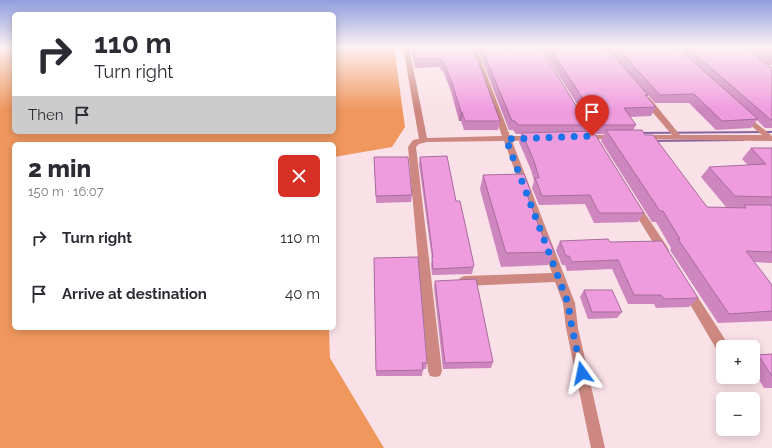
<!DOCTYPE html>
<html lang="en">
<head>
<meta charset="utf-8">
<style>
  :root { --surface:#fff; --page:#f2f2f3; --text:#2b2b33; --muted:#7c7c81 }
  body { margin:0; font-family:Raleway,sans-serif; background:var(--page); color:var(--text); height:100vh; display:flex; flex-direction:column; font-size:15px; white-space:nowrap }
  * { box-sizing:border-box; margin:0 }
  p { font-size:13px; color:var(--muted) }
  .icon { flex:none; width:22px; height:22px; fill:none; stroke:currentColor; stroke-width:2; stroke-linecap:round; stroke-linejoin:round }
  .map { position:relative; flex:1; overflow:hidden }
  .sheet { position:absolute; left:12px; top:142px; width:324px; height:188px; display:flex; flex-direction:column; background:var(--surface); border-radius:6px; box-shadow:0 2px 10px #0003 }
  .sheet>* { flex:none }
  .hud { position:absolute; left:12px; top:12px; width:324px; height:122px; border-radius:6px; box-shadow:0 2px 10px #0003; background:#fff; color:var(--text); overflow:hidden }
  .tools { position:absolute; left:716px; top:340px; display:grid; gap:8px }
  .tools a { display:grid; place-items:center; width:44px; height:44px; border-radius:6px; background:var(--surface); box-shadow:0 2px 10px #0003; font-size:20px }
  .pin { position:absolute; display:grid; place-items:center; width:34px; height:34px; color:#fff; margin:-41px -17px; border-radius:50% 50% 50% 0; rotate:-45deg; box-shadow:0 0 4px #0007 }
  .pin .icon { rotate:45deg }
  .me { position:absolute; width:44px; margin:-22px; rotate:348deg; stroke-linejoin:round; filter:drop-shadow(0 0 3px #0008) }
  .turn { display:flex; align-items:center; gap:14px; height:84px; padding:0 16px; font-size:18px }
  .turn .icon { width:52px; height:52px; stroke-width:2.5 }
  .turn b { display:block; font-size:28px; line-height:34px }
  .then { display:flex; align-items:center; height:38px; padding:0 16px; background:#0003; gap:8px; font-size:15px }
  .round { display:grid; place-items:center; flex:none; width:42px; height:42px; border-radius:6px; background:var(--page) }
  .overview { display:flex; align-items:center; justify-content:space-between; height:68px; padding:0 16px }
  h1 { font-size:24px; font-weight:800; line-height:30px }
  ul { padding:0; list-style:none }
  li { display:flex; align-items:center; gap:12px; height:56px; padding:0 16px }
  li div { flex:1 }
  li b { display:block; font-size:15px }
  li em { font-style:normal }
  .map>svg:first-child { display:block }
</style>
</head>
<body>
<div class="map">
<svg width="772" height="448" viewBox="0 0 772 448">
  <rect width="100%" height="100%" fill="#fae1e7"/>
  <path fill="#f0975e" d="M0,47H14V132H334V47H394L405,127L392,147L334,157V144H14V328H329L330,358L384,448H0Z"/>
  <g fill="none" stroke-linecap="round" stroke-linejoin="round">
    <g fill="#8a64a0" fill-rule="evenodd">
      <path d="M772,131V133L637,134L635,133L637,132Z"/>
      <path d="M743,139L745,140L744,141L651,142L649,141L651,140Z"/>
    </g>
    <g fill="#cd8981" fill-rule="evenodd">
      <path d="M403,47H409L427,138L502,136L470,47H476L510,136H532L536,138L532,140L512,141L575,303L578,328L605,448H591L566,328L563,303L555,282L464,286L460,284L458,281L460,278L464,276L552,273L504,141L427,142L419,144L416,147L442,371L440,376L435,377L430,376L428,371L408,147L413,140L419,139Z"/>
      <path d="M643,97H649L680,135H762L741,117L740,115L744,113L772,136V141L639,139V135H672L643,101Z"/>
      <path d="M581,135H616L620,137L616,139H581Z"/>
      <path d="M635,202L638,203L668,248L669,251L668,254L664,255L660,254L630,205Z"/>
      <path d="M688,286L692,288L728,344L729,347H723V354L718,352L684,294L682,291L684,288Z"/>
    </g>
  </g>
  <g fill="#ce86bf">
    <path d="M411,47H473L500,121L498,130H464L461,121H459L451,91L443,71H441L440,67L415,68Z"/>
    <path d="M477,47H540L588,125L585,132L644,213L638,222L594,223L585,204L539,205L532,188L534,181L531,170L519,142L521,134H516L513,130H509Z"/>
    <path d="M541,47H677L684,53L687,47H772V65H768L760,59L772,68V128H765L757,120L751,128L716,130L689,103H655L635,80L648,95L647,97L656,107L651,116L630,117L636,125L633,130L645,135L707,207H742H726L701,177L709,167L748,165L742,159L751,148H772V263L754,262L772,285V321L718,323L670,250L671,248L656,222H652L601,141L604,134H596Z"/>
    <path d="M374,157L412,195L411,202L376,203Z"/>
    <path d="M420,157L456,201L474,265L472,274L432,275L431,264L432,259L419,164Z"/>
    <path d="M483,175L531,192L529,198L543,237L554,252L548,265L501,267L480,189Z"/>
    <path d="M560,241L610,242L698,298L689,307L656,308L654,304H628L612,269L567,271L565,265H562L556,250Z"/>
    <path d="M374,258L427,363L426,369H423L422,376H376Z"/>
    <path d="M435,281L493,362L491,368L443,369L434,287Z"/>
    <path d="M584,290L622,312L617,318L588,319L580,297Z"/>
    <path d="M772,354V388H764L753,370V358L758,355Z"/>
  </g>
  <path fill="#a76d9b" d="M461,112H462L461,121H459Z"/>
  <g fill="#ef9cde" stroke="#a76d9b">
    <path d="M413,47H473L500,121H465L462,112H461L452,83L444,63H442L441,59H415Z"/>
    <path d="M481,47H540L588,125H518L515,121H512Z"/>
    <path d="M549,47H606L648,95H645L656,107L624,108L636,125H600Z"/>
    <path d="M616,47H677L758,119L722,121L694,94L660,95Z"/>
    <path d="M687,47H746L761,58H758L772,68V120H771Z"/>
    <path d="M759,47H772V57Z"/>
    <path d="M606,130H642L645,135H653L707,207L746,208L744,205H772V252L746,251L772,285V311L729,314L678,239H680L663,211H660Z"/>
    <path d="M593,131L644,213H599L590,195L542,196L535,178H539L534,161L522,133Z"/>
    <path d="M751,148H772V197L735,196L709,167L766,164Z"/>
    <path d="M447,156L456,201H460L474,265L473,267L433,269L432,257H433L420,157Z"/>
    <path d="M374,157H408L412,195L376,196Z"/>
    <path d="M524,174L531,192H526L543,237H548L554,252L506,253L483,175Z"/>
    <path d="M608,239L610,242L662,241L698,298L664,299L661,295H634L618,260L572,262L569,256H566L560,241Z"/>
    <path d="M418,257L427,363H422L423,370L376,371L374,258Z"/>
    <path d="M476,279L493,362L445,363L435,281Z"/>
    <path d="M584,290H612L622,312H592Z"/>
    <path d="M772,354V376L758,355Z"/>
  </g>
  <linearGradient id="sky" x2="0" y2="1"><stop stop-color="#909edf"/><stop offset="0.43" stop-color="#fdf2f4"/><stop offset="1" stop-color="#fdf2f4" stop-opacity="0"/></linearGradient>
  <rect width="772" height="110" fill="url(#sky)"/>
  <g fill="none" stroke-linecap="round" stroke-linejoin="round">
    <path stroke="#1a73e8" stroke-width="7" stroke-dasharray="0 12.6" d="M582,373L572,328L568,303L506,139L592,136"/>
  </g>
</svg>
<div class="tools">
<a>+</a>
<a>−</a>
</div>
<div class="pin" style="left:592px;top:136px;background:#d93025"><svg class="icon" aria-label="arrive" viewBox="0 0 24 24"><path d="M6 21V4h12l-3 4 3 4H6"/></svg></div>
<svg class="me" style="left:582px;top:373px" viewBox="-20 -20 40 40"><path d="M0-17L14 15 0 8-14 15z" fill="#1a73e8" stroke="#fff" stroke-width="4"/></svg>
<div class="hud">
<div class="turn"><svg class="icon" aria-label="right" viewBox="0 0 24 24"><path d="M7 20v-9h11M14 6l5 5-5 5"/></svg><div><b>110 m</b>Turn right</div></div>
<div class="then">Then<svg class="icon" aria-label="arrive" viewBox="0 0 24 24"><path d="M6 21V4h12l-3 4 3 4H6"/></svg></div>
</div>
<section class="sheet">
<div class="overview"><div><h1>2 min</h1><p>150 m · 16:07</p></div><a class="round" style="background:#d93025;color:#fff"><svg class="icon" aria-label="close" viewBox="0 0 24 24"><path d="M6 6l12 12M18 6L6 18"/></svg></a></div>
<ul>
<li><svg class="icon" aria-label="right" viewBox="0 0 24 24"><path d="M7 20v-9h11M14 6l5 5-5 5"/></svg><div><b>Turn right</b></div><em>110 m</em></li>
<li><svg class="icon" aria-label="arrive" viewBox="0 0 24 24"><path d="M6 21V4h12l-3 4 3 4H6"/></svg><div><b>Arrive at destination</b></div><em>40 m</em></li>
</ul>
</section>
</div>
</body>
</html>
